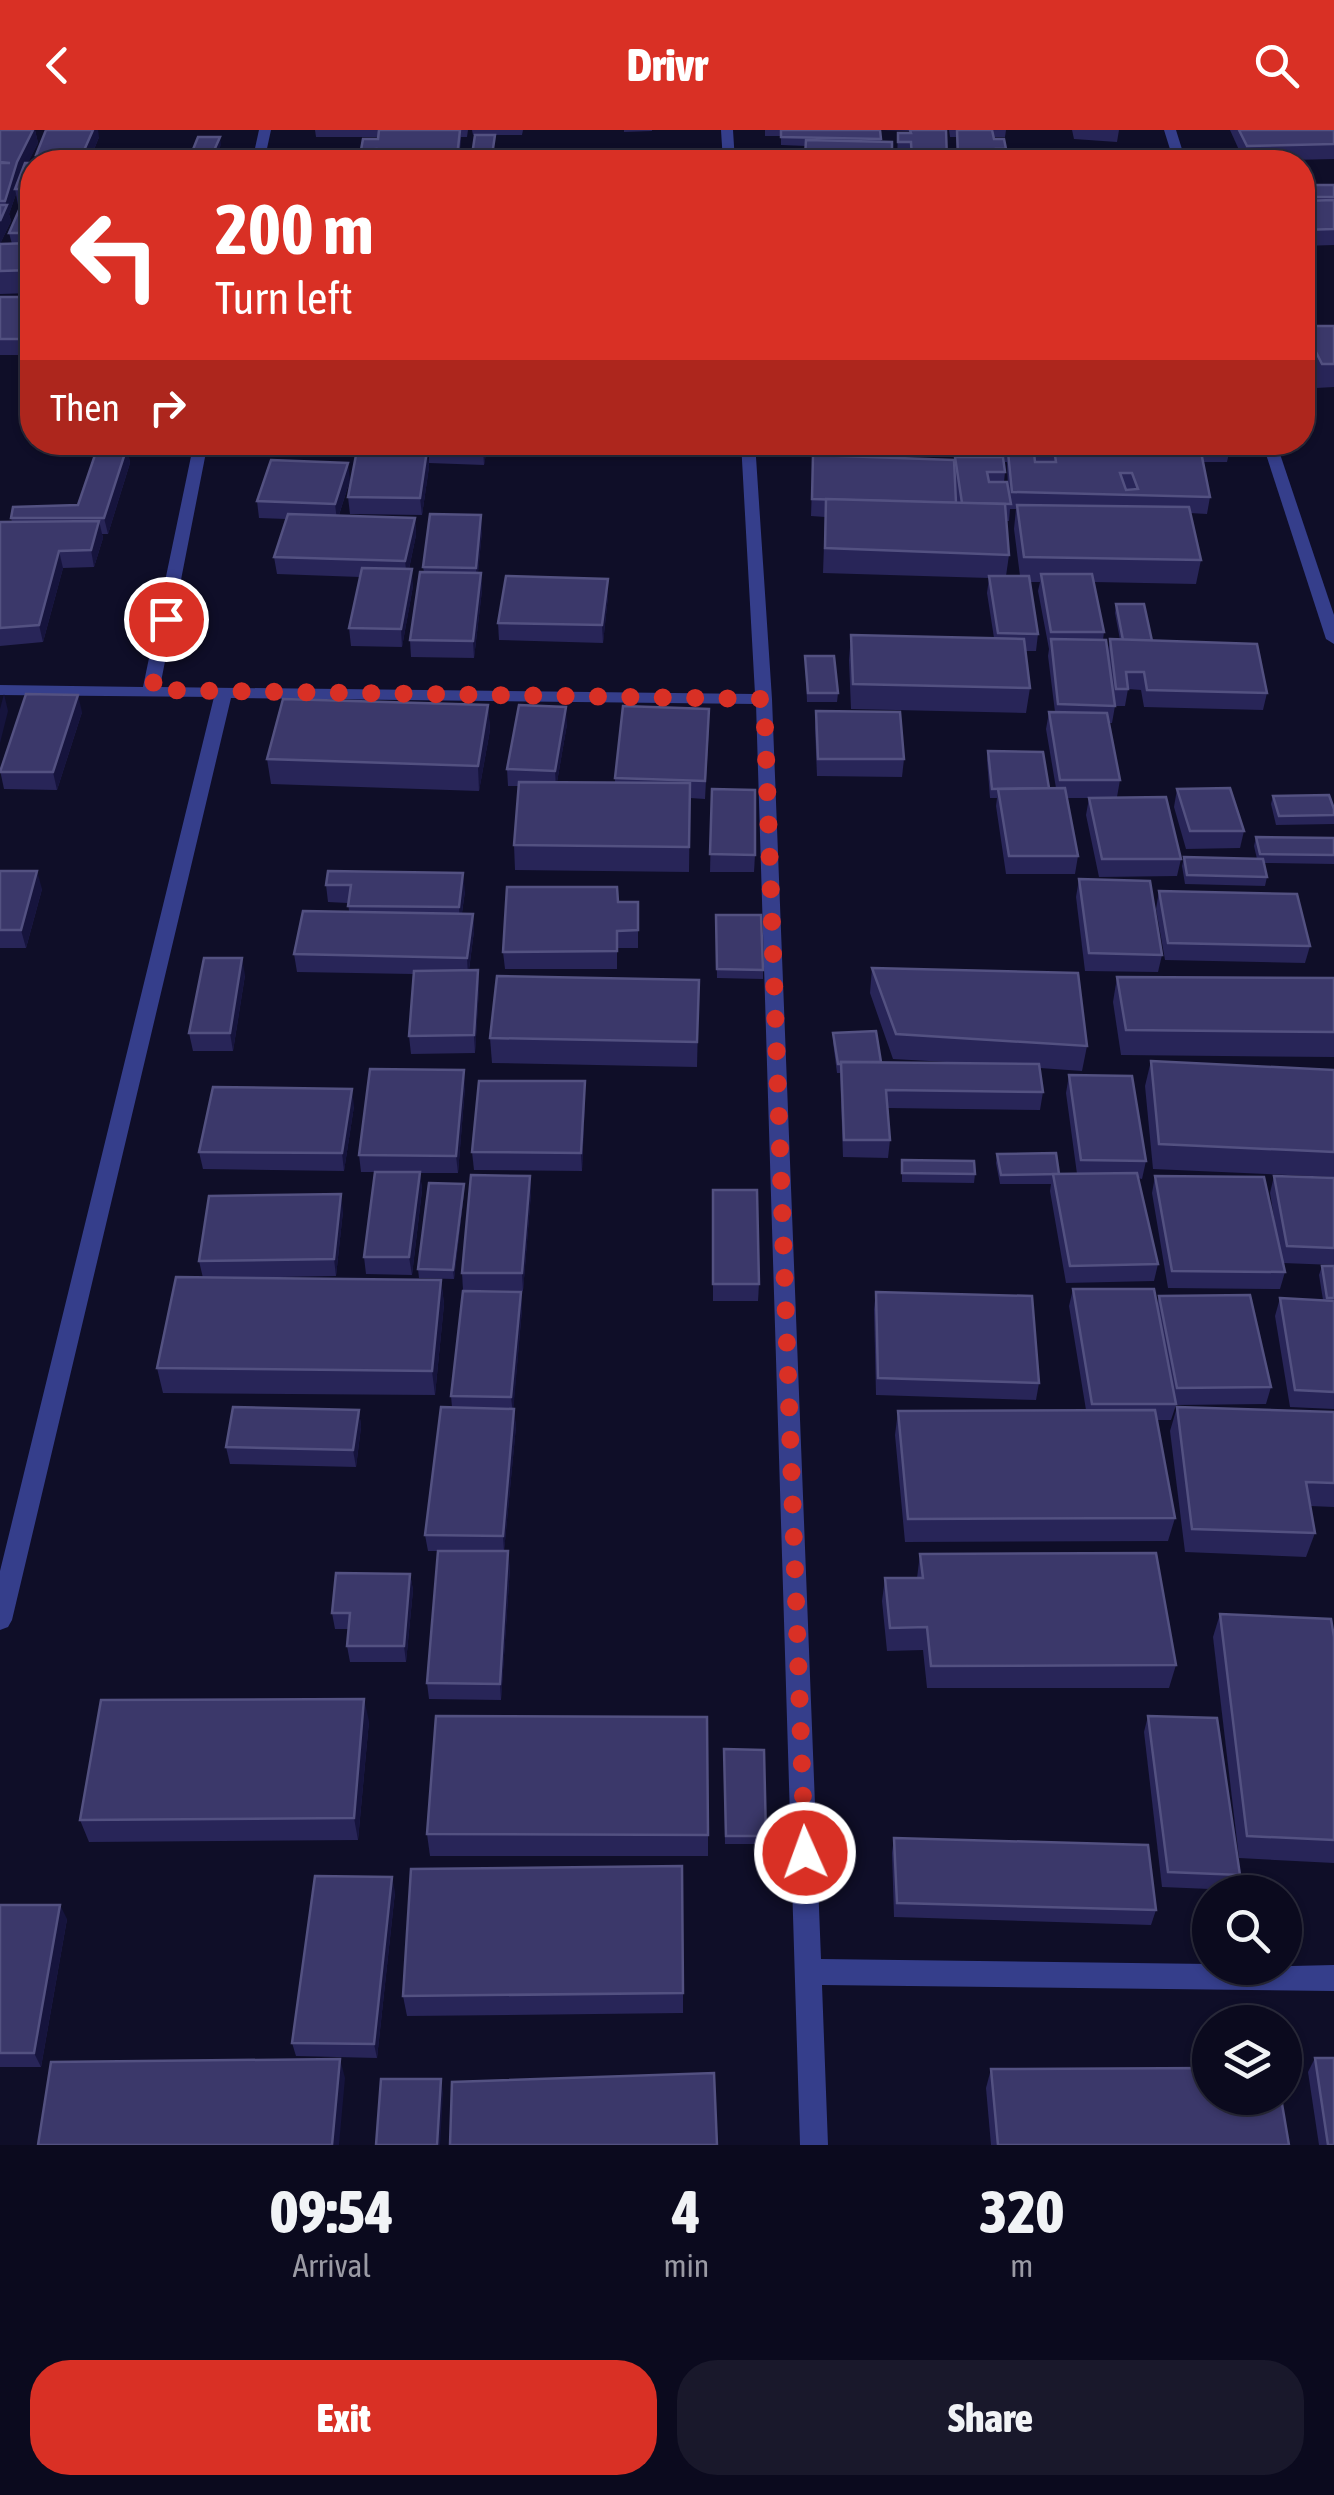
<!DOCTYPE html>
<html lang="en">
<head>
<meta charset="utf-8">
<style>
  :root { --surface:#0b0a1e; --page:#19182b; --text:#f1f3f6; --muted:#9a9aa4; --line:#2b2b3c; --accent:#d93025 }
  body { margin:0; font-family:"Asap Condensed",sans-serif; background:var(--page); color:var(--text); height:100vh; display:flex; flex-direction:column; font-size:38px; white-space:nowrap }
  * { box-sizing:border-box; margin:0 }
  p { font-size:32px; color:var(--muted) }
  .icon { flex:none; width:55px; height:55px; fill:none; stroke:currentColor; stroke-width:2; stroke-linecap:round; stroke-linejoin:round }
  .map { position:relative; height:2015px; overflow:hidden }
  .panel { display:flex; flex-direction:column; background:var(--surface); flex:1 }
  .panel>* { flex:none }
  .top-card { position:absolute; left:20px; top:20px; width:1295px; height:305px; border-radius:40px; box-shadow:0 2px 8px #0004,0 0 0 2px var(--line); background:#d93025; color:#fff; overflow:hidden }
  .tools { position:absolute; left:1192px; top:1745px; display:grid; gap:20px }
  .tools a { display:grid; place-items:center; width:110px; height:110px; border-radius:50%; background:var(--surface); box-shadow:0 2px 8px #0004,0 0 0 2px var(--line); font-size:50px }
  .pin { position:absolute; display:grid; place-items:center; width:85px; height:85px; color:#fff; margin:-42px; border:5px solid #fff; border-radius:50%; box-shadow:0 2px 10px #0007 }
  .me { position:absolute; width:110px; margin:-55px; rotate:358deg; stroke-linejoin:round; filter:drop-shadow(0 0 8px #0008) }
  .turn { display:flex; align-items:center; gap:35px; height:210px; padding:0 30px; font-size:45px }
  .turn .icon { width:130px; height:130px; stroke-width:2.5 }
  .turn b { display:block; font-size:70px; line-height:85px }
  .then { display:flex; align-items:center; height:95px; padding:0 30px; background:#0003; gap:20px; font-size:38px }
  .eta { display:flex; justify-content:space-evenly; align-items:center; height:170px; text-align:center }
  .eta b { font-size:60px; font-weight:800; line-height:70px }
  .button { display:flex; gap:20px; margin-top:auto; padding:20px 30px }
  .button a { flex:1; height:115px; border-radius:40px; background:var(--accent); color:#fff; font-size:40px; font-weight:800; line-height:115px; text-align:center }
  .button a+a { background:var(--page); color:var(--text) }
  header { display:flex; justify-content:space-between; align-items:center; height:130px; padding:0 30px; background:var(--accent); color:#fff; font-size:45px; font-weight:800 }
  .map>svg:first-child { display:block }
</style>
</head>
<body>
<header><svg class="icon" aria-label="back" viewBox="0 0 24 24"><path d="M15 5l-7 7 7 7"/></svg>Drivr<svg class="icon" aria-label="search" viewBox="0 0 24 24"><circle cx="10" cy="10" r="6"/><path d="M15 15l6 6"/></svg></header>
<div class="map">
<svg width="1334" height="2015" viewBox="0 0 1334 2015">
  <rect width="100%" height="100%" fill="#0f0e28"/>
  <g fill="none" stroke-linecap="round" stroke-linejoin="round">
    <g fill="#353e8b" fill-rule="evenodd">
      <path d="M259,0H271L264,32H252Z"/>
      <path d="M721,0H733L735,32H723Z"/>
      <path d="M1164,0H1176L1186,32H1174Z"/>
      <path d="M194,312H208L160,557L755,564L741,312H755L772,569L821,1829L1210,1834V1838L1334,1835V1861L822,1855L828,2015H800L756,574L231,568L12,1490L8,1497L0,1500V1441L214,567L0,565V555L143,557Z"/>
      <path d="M1262,312H1276L1334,485V514L1326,509Z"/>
    </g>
  </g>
  <g fill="#282558" fill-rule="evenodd">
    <path d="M0,0H35L38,13L28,32H37L36,25L99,7L89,32H32V163L0,164ZM16,64L18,75H29L27,80L9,103L12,114H0L11,91L9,84Z"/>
    <path d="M315,0H468L467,7H461L459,32H362L361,20L378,9V7H316Z"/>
    <path d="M472,0H523L522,5H473Z"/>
    <path d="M624,0H652V1L624,2Z"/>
    <rect x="765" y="0" width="16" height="6"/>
    <path d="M781,0H946L947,32H910L909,28L897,27L898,3H910V1L880,0L881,12H892L891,32H805L806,16L781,15Z"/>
    <path d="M949,0H1006L1005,7H993L994,9L1006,19L1004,32H957L956,7H950Z"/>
    <path d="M1072,0H1119L1117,12L1074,9Z"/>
    <path d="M1230,0H1334V29L1244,31Z"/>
    <path d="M1302,55H1334V115L1302,116Z"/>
    <rect x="0" y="167" width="32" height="58"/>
    <path d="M1303,196H1334V257L1316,258L1302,229Z"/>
    <path d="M429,312H488L484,335L429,333Z"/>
    <path d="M781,312H841V314Z"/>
    <path d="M947,312H997L996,321H948Z"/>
    <path d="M1001,312H1065V319L1190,322L1187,312H1226L1229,323L1227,332H1203L1210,367L1207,384L1190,383L1201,430L1196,454L1094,452L1104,502L1103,510L1108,521L1110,509L1120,510L1115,483L1116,474L1152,511L1267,563L1263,580L1144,577L1141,560L1128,559L1125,576H1115L1112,593H1109L1120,650L1117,667L1181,729L1177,746L1099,747L1086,685L1089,668H1067L1078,726L1075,744H1006L996,676L997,668H990L987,630L988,621L1049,658H1056L1046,599L1049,582H1055L1048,526L1049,519L1038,461L1040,452H1029L1038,504L1036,521H1025L1030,558L1026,583L851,579L849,530L851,505L994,508L987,463L989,448L823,443L825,387L811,386L813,325L954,338L955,327L1005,342L1004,352L1008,358L1007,332H1005ZM1010,379H1016L1014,399L1020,446H1006L1009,425L1006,391H1009Z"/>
    <path d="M127,317L130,333L108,404H102L103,408L94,437L63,438L43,512L0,516V392H12L11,388L78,375Z"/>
    <path d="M427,320L429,337L422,385L350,384L348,367Z"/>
    <path d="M350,350L339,385L415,388L416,405L409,439L413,456L402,517L351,516L349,498L360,447L277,444L274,427L286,389L259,388L257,371Z"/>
    <path d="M482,401L478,442L481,443L482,460L474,528L411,527L410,510L424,442L423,437Z"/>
    <path d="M608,449V466L603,513L499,510L498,493Z"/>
    <path d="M805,526L838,563L837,572H807Z"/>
    <path d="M488,575L490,600L479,661L271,654L267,629Z"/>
    <path d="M816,581L904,629L902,647L817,646L815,598Z"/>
    <path d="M82,582L57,660L4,659L0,640Z"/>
    <path d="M567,594L557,652L615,653V648L709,596L705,669L690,668L689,742L515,740L514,715L519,656H508L507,639Z"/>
    <path d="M712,659L755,725L754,742H710Z"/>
    <path d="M1177,659L1244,701L1240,718L1186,719L1174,677Z"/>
    <path d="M1273,666L1334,679V694L1276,695L1271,674Z"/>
    <path d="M1256,707L1334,708V734L1264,733L1267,747L1265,756L1185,754L1182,736L1184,727L1257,729L1254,716Z"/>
    <path d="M0,741L42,759L26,818H0Z"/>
    <path d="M328,741L465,761L462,783L473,784L474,801L469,840H478L479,858L475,923L411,924L409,906L413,844L297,842L294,824L349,781L348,773L328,772L326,755Z"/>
    <path d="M1079,749L1162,825L1158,842L1085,841L1076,767Z"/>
    <path d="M1159,761L1310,816L1305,833L1165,830L1156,779Z"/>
    <path d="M618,772H638V818H617V839H505L503,822Z"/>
    <path d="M716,785L763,840V849L717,848Z"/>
    <path d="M872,838L1087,916L1082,941L1040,938L1043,962L1040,980L888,978L890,1010L888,1028L843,1027L840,943H837L833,912V903L881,932L964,933L893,929L870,863Z"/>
    <path d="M245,845L233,921H193L189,903Z"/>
    <path d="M1117,847L1334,848V927L1121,925L1113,872Z"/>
    <path d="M699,850L697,937L492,933L490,908Z"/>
    <path d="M1151,931L1334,940V1047L1153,1039L1145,956Z"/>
    <path d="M1069,945L1146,1031L1142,1049L1138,1048L1158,1134L1154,1151L1066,1153L1050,1061L1051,1054H1000L996,1033L997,1024L1059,1044H1077L1066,963Z"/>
    <path d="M465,957L458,1043H420L422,1060L412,1145L366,1144L364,1127L375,1042H361L359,1025Z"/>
    <path d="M585,969L582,1041L474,1040L472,1022Z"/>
    <path d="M354,976L344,1041L203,1039L199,1022Z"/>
    <path d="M902,1030L975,1044L974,1053L902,1052Z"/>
    <path d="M530,1046L531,1063L523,1161L463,1160L462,1143Z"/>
    <path d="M1155,1046L1276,1100L1270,1063L1274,1046L1334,1048V1135L1283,1133L1285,1142L1280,1159L1168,1158L1152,1063Z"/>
    <path d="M713,1060L759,1154L758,1171H713Z"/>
    <path d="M464,1063L454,1149L419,1148L418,1139Z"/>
    <path d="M343,1081L336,1146L219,1148L441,1150L444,1174L435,1265L163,1263L157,1238L203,1148L199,1131Z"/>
    <path d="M1322,1136H1334V1279L1290,1277L1275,1186L1280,1168L1323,1170L1319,1145Z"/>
    <path d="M1073,1159L1157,1176L1159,1166L1271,1257L1266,1274L1176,1275L1171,1290H1157L1175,1388L1168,1411L905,1412L895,1305L898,1281L1086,1280L1069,1176Z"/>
    <path d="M521,1162L522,1179L513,1279L516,1296L504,1421L510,1437L501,1570L429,1569L427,1553L438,1421H428L425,1405L452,1277L451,1266Z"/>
    <path d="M876,1162L1039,1253L1036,1270L876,1265L874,1179Z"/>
    <path d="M1177,1277L1334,1282V1377L1310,1376L1315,1403L1306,1427L1185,1422L1170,1301Z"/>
    <path d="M359,1280L361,1297L356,1337L230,1334L226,1317Z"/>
    <path d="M920,1424L1176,1535L1169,1558H927L923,1520L887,1521L882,1471L885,1448H917Z"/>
    <path d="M410,1444L413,1460L406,1532H350L347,1516L348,1499H335L332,1483Z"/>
    <path d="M1220,1484L1334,1507V1733L1239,1728L1213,1507Z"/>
    <path d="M1148,1586L1240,1745L1234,1760L1162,1757L1144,1602Z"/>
    <path d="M369,1591L358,1710L89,1712L80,1690Z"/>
    <path d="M724,1619L766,1706L765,1714H725Z"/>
    <path d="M427,1704L708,1705V1726H430Z"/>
    <path d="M894,1708L1156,1780L1151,1795L894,1787L892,1723Z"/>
    <path d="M395,1762L377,1928L296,1926L292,1913Z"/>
    <path d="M0,1775L67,1789L41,1937H0Z"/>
    <path d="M683,1863V1883L407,1886L403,1866Z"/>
    <path d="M1315,1928L1334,2015H1319L1308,1942Z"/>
    <path d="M991,1939L1289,2015H991L986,1958Z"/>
  </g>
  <g fill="#16143d">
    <path d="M33,0H35L38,13L15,59L16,64L9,84L11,91L0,114V127V91L7,77L5,71L17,32Z"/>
    <path d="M93,0H98L99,7L89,32H84L82,25Z"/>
    <path d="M220,7L221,15L214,32H209Z"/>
    <path d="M484,312H488L484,335L483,318Z"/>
    <path d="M127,317L130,333L108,404L104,388Z"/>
    <path d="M427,320L429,337L422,385L420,368Z"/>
    <path d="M348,333L350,350L337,391L335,374Z"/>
    <path d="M481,385L482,401L477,455L476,438Z"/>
    <path d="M415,388L416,405L407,448L405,431Z"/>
    <path d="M99,391L103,408L94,437L91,420Z"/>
    <path d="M59,421L63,438L43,512L39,495Z"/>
    <path d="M412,439L413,456L402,517L401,499Z"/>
    <path d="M481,443L482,460L474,528L473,511Z"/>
    <path d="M608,449V466L603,513L602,495Z"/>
    <path d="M4,564L8,581L0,613V579Z"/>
    <path d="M78,565L82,582L57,660L53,642Z"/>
    <path d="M488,575L490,600L479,661L478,636Z"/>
    <path d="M566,577L567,594L556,658L555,641Z"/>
    <path d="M37,741L42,759L26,818L21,800Z"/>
    <path d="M463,743L465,761L460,795L459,777Z"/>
    <path d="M473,784L474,801L468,846L467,828Z"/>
    <path d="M242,828L245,845L233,921L230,903Z"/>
    <path d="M478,840L479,858L475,923L474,905Z"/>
    <path d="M464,940L465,957L458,1043L456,1026Z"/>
    <path d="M585,951V969L582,1041L581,1023Z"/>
    <path d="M352,959L354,976L344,1041L342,1023Z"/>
    <path d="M420,1042L422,1060L412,1145L409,1127Z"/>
    <path d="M530,1046L531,1063L523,1161L522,1143Z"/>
    <path d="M464,1054V1063L454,1149L453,1140Z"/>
    <path d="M341,1064L343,1081L336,1146L334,1129Z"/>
    <path d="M441,1150L444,1174L435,1265L432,1241Z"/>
    <path d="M521,1162L522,1179L513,1284L511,1267Z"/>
    <path d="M514,1279L516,1296L504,1422L503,1406Z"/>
    <path d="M359,1280L361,1297L356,1337L353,1320Z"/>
    <path d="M508,1421L510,1437L501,1570L500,1554Z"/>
    <path d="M410,1444L413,1460L406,1532L404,1516Z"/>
    <path d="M364,1569L369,1591L358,1710L354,1688Z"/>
    <path d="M392,1747L395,1762L377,1928L374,1914Z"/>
    <path d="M60,1775L67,1789L41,1937L34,1923Z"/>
    <path d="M340,1929L345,1948L339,2015H332Z"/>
    <path d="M441,1949L443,1963L440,2015H437Z"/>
  </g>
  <g fill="#3b386a" stroke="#535181" stroke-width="2.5" fill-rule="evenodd">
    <path d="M0,0H33L17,32L5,71H0V33H10L0,32Z"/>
    <path d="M46,0H93L82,25H36Z"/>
    <path d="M379,0H460L457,27H374L376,19L361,20L363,9H378Z"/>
    <path d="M781,0H880L881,9L781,7Z"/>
    <path d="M910,0H946L947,30H912L911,12H898V3H911Z"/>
    <path d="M957,0H992L994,9H1004L1006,19H996L998,31H963L958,25Z"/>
    <path d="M1239,0H1334V14L1247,16Z"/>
    <path d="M475,5H495L491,32H471Z"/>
    <path d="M198,7H220L209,32H188Z"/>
    <path d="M806,10L892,12V29L805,26Z"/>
    <path d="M1025,21L1126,23L1128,32H1026Z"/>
    <path d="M32,32V59H15L25,33L149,32Z"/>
    <rect x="1302" y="55" width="32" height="12"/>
    <path d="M1334,70V99L1302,100V71Z"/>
    <path d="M0,75H7L0,91Z"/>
    <path d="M19,80H32V103H9Z"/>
    <path d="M32,113V140L0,141V114Z"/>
    <rect x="0" y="167" width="32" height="42"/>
    <path d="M1303,196H1334V234H1322Z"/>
    <path d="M429,312H484L483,318L428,316Z"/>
    <path d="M1006,312H1065V315H1007Z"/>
    <path d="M1191,312H1226L1229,323L1194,322Z"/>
    <path d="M98,316L127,317L104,388H11L13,377L78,375Z"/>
    <path d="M1054,319L1201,322L1210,367L1012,362L1008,322L1034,323L1035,332H1056ZM1120,343H1132L1138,359L1126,360Z"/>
    <path d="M357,320H427L420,368L348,367Z"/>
    <path d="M813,325L954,330L956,373L812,369Z"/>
    <path d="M955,327H1003L1005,342H987L989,352H1007L1011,374L962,373Z"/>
    <path d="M271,330L348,333L335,374L257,371Z"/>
    <path d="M826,369L1005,374L1009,425L825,418Z"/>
    <path d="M1017,375L1189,377L1201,430L1024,427Z"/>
    <path d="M288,384L415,388L405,431L274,427Z"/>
    <path d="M430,384L481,385L476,438L423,437Z"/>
    <path d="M99,391L91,420L59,421L39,495L0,498V392Z"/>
    <path d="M362,438L412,439L401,499L349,498Z"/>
    <path d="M420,442L481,443L473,511L410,510Z"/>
    <path d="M1041,444H1092L1104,502H1051Z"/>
    <path d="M506,446L608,449L602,495L498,493Z"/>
    <path d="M989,446H1029L1038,504L998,503Z"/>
    <path d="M1116,474H1144L1152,511L1123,510Z"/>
    <path d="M851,505L1024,509L1030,558L853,554Z"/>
    <path d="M1051,509L1106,510L1115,576L1058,574Z"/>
    <path d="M1110,509L1257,514L1267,563L1147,560L1144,542H1126L1128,559H1116Z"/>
    <path d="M805,526H834L838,563H808Z"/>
    <path d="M26,564L78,565L53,642H0Z"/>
    <path d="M283,569L488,575L478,636L267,629Z"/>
    <path d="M519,575L566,577L555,641L507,639Z"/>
    <path d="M623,576L709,579L705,651L615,648Z"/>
    <path d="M816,581L900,582L904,629H818Z"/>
    <path d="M1049,582L1107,583L1120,650H1060Z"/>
    <path d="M988,621L1043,622L1049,658L992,659Z"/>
    <path d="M519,652L690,653L689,717L514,715Z"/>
    <path d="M1065,658L1078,726H1009L998,659Z"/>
    <path d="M1230,658L1244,701H1190L1177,659Z"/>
    <path d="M712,659L755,660V725L710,724Z"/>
    <path d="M1329,665L1334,679V685L1279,686L1273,666Z"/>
    <path d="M1166,667L1181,729H1102L1089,668Z"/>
    <path d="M1256,707L1334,708V725L1260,724Z"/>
    <path d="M1184,727L1263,729L1267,747L1187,745Z"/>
    <path d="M0,741H37L21,800H0Z"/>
    <path d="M328,741L463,743L459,777L348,776L351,755H326Z"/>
    <path d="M1079,749L1150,751L1162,825L1089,823Z"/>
    <path d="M507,757H617L618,772H638V800L617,801V821L503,822Z"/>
    <path d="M1159,761L1297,764L1310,816L1168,813Z"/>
    <path d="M303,781L473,784L467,828L294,824Z"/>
    <path d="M716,785H761L763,840L717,839Z"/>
    <path d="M204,828H242L230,903H189Z"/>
    <path d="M872,838L1078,843L1087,916L896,904Z"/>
    <path d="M478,840L474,905L409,906L414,841Z"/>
    <path d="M497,846L699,850L697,912L490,908Z"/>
    <path d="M1117,847L1334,848V902L1126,900Z"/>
    <path d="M876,901L881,932H841V934H838L833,903Z"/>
    <path d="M1151,931L1334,940V1022L1159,1014Z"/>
    <path d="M841,932L1039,934L1043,962L886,960L890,1010H844Z"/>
    <path d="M370,939L464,940L456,1026L359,1025Z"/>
    <path d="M1069,945L1132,946L1146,1031L1081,1030Z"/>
    <path d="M479,951H585L581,1023L472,1022Z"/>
    <path d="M213,957L352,959L342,1023L199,1022Z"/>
    <path d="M1056,1023L1059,1044L1001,1045L997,1024Z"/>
    <path d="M902,1030L974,1031L975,1044L902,1043Z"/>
    <path d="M375,1042H420L409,1127H364Z"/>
    <path d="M1137,1043L1158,1134L1070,1136L1053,1044Z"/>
    <path d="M471,1045L530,1046L522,1143H462Z"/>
    <path d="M1155,1046L1264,1047L1285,1142L1172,1141Z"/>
    <path d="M1274,1046L1334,1048V1118L1287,1116Z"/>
    <path d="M429,1053L464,1054L453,1140L418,1139Z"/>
    <path d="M713,1060H757L759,1154H713Z"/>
    <path d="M341,1064L334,1129L199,1131L209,1066Z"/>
    <path d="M1322,1136H1334V1168H1327Z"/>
    <path d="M176,1147L441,1150L432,1241L157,1238Z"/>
    <path d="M1073,1159H1154L1176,1274H1092Z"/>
    <path d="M463,1161L521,1162L511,1267L451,1266Z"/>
    <path d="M876,1162L1032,1166L1039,1253L878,1248Z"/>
    <path d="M1250,1165L1271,1257L1177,1258L1159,1166Z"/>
    <path d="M1280,1168L1334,1171V1262L1295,1260Z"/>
    <path d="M233,1277L359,1280L353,1320L226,1317Z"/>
    <path d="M441,1277L514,1279L503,1406L425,1405Z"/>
    <path d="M1177,1277L1334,1282V1353L1306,1352L1315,1403L1192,1399Z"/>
    <path d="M1155,1280L1175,1388L908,1389L898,1281Z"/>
    <path d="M438,1421H508L500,1554L427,1553Z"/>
    <path d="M1156,1423L1176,1535L931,1536L927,1497L890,1498L885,1448H923L920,1424Z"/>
    <path d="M336,1443L410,1444L404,1516H347L350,1483H332Z"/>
    <path d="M1220,1484L1331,1489L1334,1507V1710L1247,1706Z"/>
    <path d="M364,1569L354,1688L80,1690L101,1570Z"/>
    <path d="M436,1586L707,1587L708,1705L427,1704Z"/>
    <path d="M1148,1586L1217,1588L1240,1745L1168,1742Z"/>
    <path d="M724,1619L764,1620L766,1706H726Z"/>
    <path d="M894,1708L1148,1715L1156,1780L897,1773Z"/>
    <path d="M682,1736L683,1863L403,1866L411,1739Z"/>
    <path d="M315,1746L392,1747L374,1914L292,1913Z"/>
    <path d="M0,1775H60L34,1923H0Z"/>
    <path d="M1315,1928H1334V2015H1328Z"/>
    <path d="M340,1929L332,2015H38L51,1932Z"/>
    <path d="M1210,1938V1968H1281L1289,2015H998L991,1939Z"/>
    <path d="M714,1943L717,2015H450L452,1952Z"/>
    <path d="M381,1949H441L437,2015H376Z"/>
  </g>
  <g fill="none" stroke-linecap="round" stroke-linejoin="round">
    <path stroke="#d93025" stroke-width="18" stroke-dasharray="0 32.4" d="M166,489L152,560L764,569L805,1723"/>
  </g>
</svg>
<div class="tools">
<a><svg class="icon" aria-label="search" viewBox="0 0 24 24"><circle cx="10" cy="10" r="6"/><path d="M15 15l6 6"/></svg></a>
<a><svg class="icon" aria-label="layers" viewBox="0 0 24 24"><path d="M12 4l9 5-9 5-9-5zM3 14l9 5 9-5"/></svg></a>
</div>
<div class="pin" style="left:166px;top:489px;background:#d93025"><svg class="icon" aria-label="arrive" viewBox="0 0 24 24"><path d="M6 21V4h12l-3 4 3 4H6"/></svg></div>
<svg class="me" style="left:805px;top:1723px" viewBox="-20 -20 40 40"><circle r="17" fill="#d93025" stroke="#fff" stroke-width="3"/><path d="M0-11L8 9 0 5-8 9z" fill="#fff"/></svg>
<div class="top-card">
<div class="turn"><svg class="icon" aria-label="left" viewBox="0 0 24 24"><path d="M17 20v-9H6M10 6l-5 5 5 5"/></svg><div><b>200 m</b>Turn left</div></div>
<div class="then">Then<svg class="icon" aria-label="right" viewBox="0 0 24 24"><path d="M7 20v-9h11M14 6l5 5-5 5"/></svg></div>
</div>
</div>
<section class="panel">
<div class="eta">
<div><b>09:54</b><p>Arrival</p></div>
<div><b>4</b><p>min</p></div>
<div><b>320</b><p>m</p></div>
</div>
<div class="button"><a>Exit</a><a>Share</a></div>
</section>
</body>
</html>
